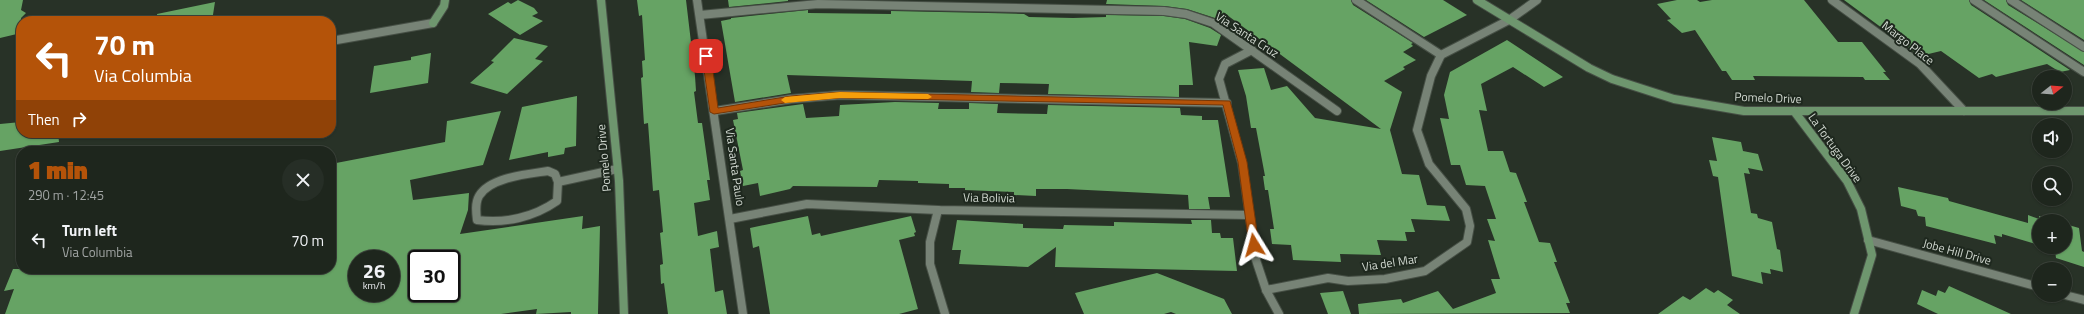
<!DOCTYPE html>
<html lang="en">
<head>
<meta charset="utf-8">
<style>
  :root { --surface:#1e261d; --page:#262e26; --text:#f1f3f6; --muted:#a1a5a4; --line:#3c433b; --accent:#b45309 }
  body { margin:0; font-family:"Titillium Web",sans-serif; background:var(--page); color:var(--text); height:100vh; display:flex; flex-direction:column; font-size:15px; white-space:nowrap }
  * { box-sizing:border-box; margin:0 }
  p { font-size:13px; color:var(--muted) }
  .icon { flex:none; width:22px; height:22px; fill:none; stroke:currentColor; stroke-width:2; stroke-linecap:round; stroke-linejoin:round }
  .map { position:relative; flex:1; overflow:hidden }
  .panel { position:absolute; left:16px; top:146px; width:320px; height:128px; display:flex; flex-direction:column; background:var(--surface); border-radius:16px; box-shadow:0 1px 3px #0004,0 0 0 1px var(--line) }
  .panel>* { flex:none }
  .guide { position:absolute; left:16px; top:16px; width:320px; height:122px; border-radius:16px; box-shadow:0 1px 3px #0004,0 0 0 1px var(--line); background:#b45309; color:#fff; overflow:hidden }
  .needle { width:26px; rotate:73deg }
  .buttons { position:absolute; left:2032px; top:70px; display:grid; gap:8px }
  .buttons a { display:grid; place-items:center; width:40px; height:40px; border-radius:50%; background:var(--surface); box-shadow:0 1px 3px #0004,0 0 0 1px var(--line); font-size:20px }
  .speed { position:absolute; left:348px; top:250px; display:flex; gap:8px; font-size:20px; font-weight:700; text-align:center }
  .speed>* { display:grid; place-content:center; width:52px; height:52px; border-radius:50%; background:var(--surface); box-shadow:0 1px 3px #0004,0 0 0 1px var(--line); line-height:1 }
  .speed small { font-size:10px; font-weight:400 }
  .speed .limit { border:2px solid #111; border-radius:6px; background:#fff; color:#111 }
  .pin { position:absolute; display:grid; place-items:center; width:34px; height:34px; color:#fff; margin:-17px; border-radius:8px; box-shadow:0 2px 6px #0006 }
  .me { position:absolute; width:44px; margin:-22px; rotate:352deg; stroke-linejoin:round; filter:drop-shadow(0 0 3px #0008) }
  .turn { display:flex; align-items:center; gap:14px; height:84px; padding:0 12px; font-size:18px }
  .turn .icon { width:52px; height:52px; stroke-width:2.5 }
  .turn b { display:block; font-size:28px; line-height:34px }
  .then { display:flex; align-items:center; height:38px; padding:0 12px; background:#0003; gap:8px; font-size:15px }
  .round { display:grid; place-items:center; flex:none; width:42px; height:42px; border-radius:21px; background:var(--page) }
  .summary { display:flex; align-items:center; justify-content:space-between; height:68px; padding:0 12px }
  h1 { font-size:24px; font-weight:800; line-height:30px; color:var(--accent) }
  ul { padding:0; list-style:none }
  li { display:flex; align-items:center; gap:12px; height:52px; padding:0 12px }
  li div { flex:1 }
  li b { display:block; font-size:15px }
  li em { font-style:normal }
  .map>svg:first-child { display:block }
</style>
</head>
<body>
<div class="map">
<svg width="2084" height="314" viewBox="0 0 2084 314">
  <rect width="100%" height="100%" fill="#283227"/>
  <g fill="#66a364" fill-rule="evenodd">
    <path d="M0,0H23L21,10L26,13L21,18V33L0,38Z"/>
    <path d="M518,0L534,8L538,13L532,16L543,21L520,35L488,14L508,2L511,4Z"/>
    <path d="M637,0H686L695,76L696,91L694,92L698,123H702L710,180H707L710,200L694,203L698,236L717,231L719,247L710,249L715,292L723,290L727,314H668L664,283L661,284L660,265L663,264L660,233L663,232L659,190L653,191L648,123L644,124L641,78L643,77L642,61L645,60L642,15L639,16Z"/>
    <path d="M728,0H788V1L729,7Z"/>
    <path d="M1107,0H1351L1353,5L1413,43L1411,44L1413,46L1403,52L1416,60L1403,67L1405,69L1384,81L1402,92L1390,130L1402,174L1419,175L1427,205L1445,206L1450,221L1411,219L1415,232H1405L1407,241L1377,240L1381,255L1340,254L1341,262L1293,260L1291,245L1272,244L1270,229H1274L1268,190H1265L1263,176H1265L1256,128H1251L1246,96L1238,70L1264,68L1271,90L1287,86L1315,118L1381,129L1227,15L1224,24L1215,18L1187,9L1164,6L1106,4Z"/>
    <path d="M1366,0H1443L1467,15L1424,37Z"/>
    <path d="M1677,0H1697L1700,2L1712,0H1804L1838,42H1862L1886,72H1883L1890,80H1865L1863,77L1753,76L1755,80H1732L1726,71H1722L1695,30L1682,33L1667,20L1671,19L1657,4Z"/>
    <path d="M1844,0H1969L1971,5L2070,70L2060,72L2047,64L1996,77L1992,74L1979,78L1941,51L1920,56Z"/>
    <path d="M1984,0H2006L2008,5L2084,52V65Z"/>
    <path d="M2021,0H2084V40Z"/>
    <path d="M215,2L212,21H158L157,14Z"/>
    <path d="M808,10V13L891,14V11L988,13L1024,14L1029,17L1073,18L1106,17V15L1164,16L1185,19L1210,28L1221,35L1217,46L1189,42L1193,85H1179V97L1048,94L1049,84L1000,83L999,93L971,92L972,81L787,75L791,93L735,102L721,21L731,19V18Z"/>
    <path d="M514,38L548,46L535,59L543,61L507,94L470,83L494,62L491,61Z"/>
    <path d="M1507,40L1563,77L1544,87L1513,67L1481,84L1487,111L1479,110L1488,151H1503L1510,172L1516,173L1527,202H1524L1539,242L1550,243L1557,262H1554L1570,303H1566L1570,313L1359,314L1358,304L1401,299L1403,303L1438,291L1453,309L1496,293L1491,279H1500L1488,240L1495,241L1487,219H1496L1485,186L1466,185L1460,165H1451L1440,118L1449,119L1444,95L1450,72Z"/>
    <path d="M431,53L428,83L370,93L374,66L411,60V57Z"/>
    <path d="M577,96L576,146L565,148L564,154L548,157V152L509,160L522,107Z"/>
    <path d="M895,102L939,103L938,109H969V103L998,104L997,113L1047,114L1048,105L1180,108L1181,115L1202,116V120H1218L1230,197H1208L1210,209H1189L1188,195L1067,189H1036V196L1014,195V192L965,190V188H949V184L918,183V181L879,180L877,187L793,186L790,189L760,196L758,183L743,186L740,171L743,170L733,120L738,119L737,113L803,104L806,118L839,116L840,105Z"/>
    <path d="M501,111L483,165L410,180L413,200L469,193L468,210L460,234L583,216L582,229L600,226L598,314H571V312L536,314L537,309L501,314H5L14,289L4,291L13,269H331V164L445,142L447,121ZM357,259H391V293H357ZM417,259H451V293H417Z"/>
    <path d="M21,122V133H58L59,142L0,151V124Z"/>
    <path d="M1712,137L1741,142L1743,151L1758,154L1763,171L1748,168L1750,174L1744,173L1751,213L1757,214L1758,218L1772,222L1777,249L1780,250L1783,272L1770,269L1771,274L1761,272L1763,284L1732,276L1718,177L1713,176L1709,160L1717,161Z"/>
    <path d="M1898,187L1948,198L1949,201L2028,223V215L2039,219V216L2056,221H2039V245L2002,234V237L1994,235L1996,244L1926,226L1925,217L1918,216L1916,210L1901,206Z"/>
    <path d="M808,216L812,235L820,233L821,236L911,216L916,232L914,233L915,236L899,240L918,309L899,314H770L759,246L753,248L750,228Z"/>
    <path d="M957,220L1023,224V228L1063,229L1064,225L1114,226V222L1192,224L1191,220H1211L1212,233H1220L1221,238H1233L1237,271L1055,267L1056,247L1028,267L959,264L961,250H952Z"/>
    <path d="M2065,224L2079,228L2082,251L2084,252V267L2056,258L2055,250L2046,247H2065Z"/>
    <path d="M1157,273L1224,299L1232,314H1176L1171,312L1164,314H1084L1075,293Z"/>
    <path d="M1949,286L2011,314H1938L1917,304L1922,290L1936,296L1938,290L1945,293Z"/>
    <path d="M1706,288L1714,293L1718,290L1733,300L1727,305L1740,314H1658L1683,296L1690,300Z"/>
    <path d="M1343,291L1351,314H1328L1320,293Z"/>
  </g>
  <g fill="none" stroke-linecap="round" stroke-linejoin="round">
    <defs>
      <g id="lane">
        <path d="M1974,0L2084,72"/>
        <path d="M2011,0L2084,47"/>
        <path d="M331,41L433,23"/>
        <path d="M548,171L555,174L558,182L557,201C534,217 505,224 477,220C476,212 475,203 479,196C490,177 529,174 548,171Z"/>
        <path d="M558,182L617,169"/>
      </g>
      <g id="street">
        <path d="M697,0L743,314"/>
        <path d="M1356,0L1441,55"/>
        <path d="M1832,0L1920,64L1964,111"/>
        <path d="M700,15L818,4L1164,11L1186,14L1213,23L1337,111"/>
        <path d="M1252,50L1225,64L1219,79L1242,163L1256,260L1266,290L1279,314"/>
        <path d="M715,111L791,99L840,95L1227,103"/>
        <path d="M938,210L930,242V264L945,314"/>
        <path d="M730,219L807,204L938,210L1249,215"/>
        <path d="M1868,240L2039,287"/>
        <path d="M1266,290L1328,278L1348,281L1385,279L1425,271L1467,242L1470,226L1466,209L1429,164L1417,130L1431,76L1441,55L1509,20L1537,0"/>
        <path d="M2065,295L2084,300"/>
      </g>
      <g id="secondary">
        <path d="M601,0L619,181L624,314"/>
        <path d="M1477,0L1589,68L1612,79L1674,99L1744,111H2084"/>
        <path d="M433,23L444,6L445,0"/>
        <path d="M1794,111L1847,181L1861,209L1872,255L1854,314"/>
      </g>
    </defs>
    <use href="#lane" stroke="#464f45" stroke-width="10"/>
    <use href="#street" stroke="#464f45" stroke-width="10"/>
    <use href="#secondary" stroke="#464f45" stroke-width="10"/>
    <use href="#lane" stroke="#778376" stroke-width="8"/>
    <use href="#street" stroke="#778376" stroke-width="8"/>
    <use href="#secondary" stroke="#6e966e" stroke-width="8"/>
  </g>
  <path fill="#b45309" stroke="#753606" d="M706,54L711,56L718,108L791,96L840,92L1230,101L1247,162L1259,245L1254,249L1249,245L1238,162L1223,105L840,98L791,102L714,114L710,112L702,56Z"/>
  <path fill="#f59e0b" d="M840,92L928,94L932,97L928,99L840,98L785,103L781,100L785,97Z"/>
  <g text-anchor="middle" stroke-width="4" stroke-linejoin="round" paint-order="stroke">
    <g font-size="12" fill="#d0d7cf" stroke="#1e281e">
      <text transform="translate(1247 35) rotate(33)" y="4">Via Santa Cruz</text>
      <text transform="translate(1908 43) rotate(38)" y="4">Margo Place</text>
      <text transform="translate(1768 98) rotate(2)" y="4">Pomelo Drive</text>
      <text transform="translate(1835 148) rotate(54)" y="4">La Tortuga Drive</text>
      <text transform="translate(604 158) rotate(-95)" y="4">Pomelo Drive</text>
      <text transform="translate(735 167) rotate(82)" y="4">Via Santa Paulo</text>
      <text transform="translate(989 198) rotate(1)" y="4">Via Bolivia</text>
      <text transform="translate(1957 252) rotate(15)" y="4">Jobe Hill Drive</text>
      <text transform="translate(1390 263) rotate(-9)" y="4">Via del Mar</text>
    </g>
  </g>
</svg>
<div class="buttons">
<a><svg class="needle" viewBox="-14 -14 28 28"><path d="M0-13l5 13h-10z" fill="#e53935"/><path d="M0 13l5-13h-10z" fill="#a1a5a4"/></svg></a>
<a><svg class="icon" aria-label="sound" viewBox="0 0 24 24"><path d="M4 9h4l5-4v14l-5-4H4zM17 9q2 3 0 6"/></svg></a>
<a><svg class="icon" aria-label="search" viewBox="0 0 24 24"><circle cx="10" cy="10" r="6"/><path d="M15 15l6 6"/></svg></a>
<a>+</a>
<a>−</a>
</div>
<div class="speed"><div>26<small>km/h</small></div><div class="limit">30</div></div>
<div class="pin" style="left:706px;top:56px;background:#d93025"><svg class="icon" aria-label="arrive" viewBox="0 0 24 24"><path d="M6 21V4h12l-3 4 3 4H6"/></svg></div>
<svg class="me" style="left:1254px;top:245px" viewBox="-20 -20 40 40"><path d="M0-17L14 15 0 8-14 15z" fill="#b45309" stroke="#fff" stroke-width="4"/></svg>
<div class="guide">
<div class="turn"><svg class="icon" aria-label="left" viewBox="0 0 24 24"><path d="M17 20v-9H6M10 6l-5 5 5 5"/></svg><div><b>70 m</b>Via Columbia</div></div>
<div class="then">Then<svg class="icon" aria-label="right" viewBox="0 0 24 24"><path d="M7 20v-9h11M14 6l5 5-5 5"/></svg></div>
</div>
<section class="panel">
<div class="summary"><div><h1>1 min</h1><p>290 m · 12:45</p></div><a class="round"><svg class="icon" aria-label="close" viewBox="0 0 24 24"><path d="M6 6l12 12M18 6L6 18"/></svg></a></div>
<ul>
<li><svg class="icon" aria-label="left" viewBox="0 0 24 24"><path d="M17 20v-9H6M10 6l-5 5 5 5"/></svg><div><b>Turn left</b><p>Via Columbia</p></div><em>70 m</em></li>
</ul>
</section>
</div>
</body>
</html>
